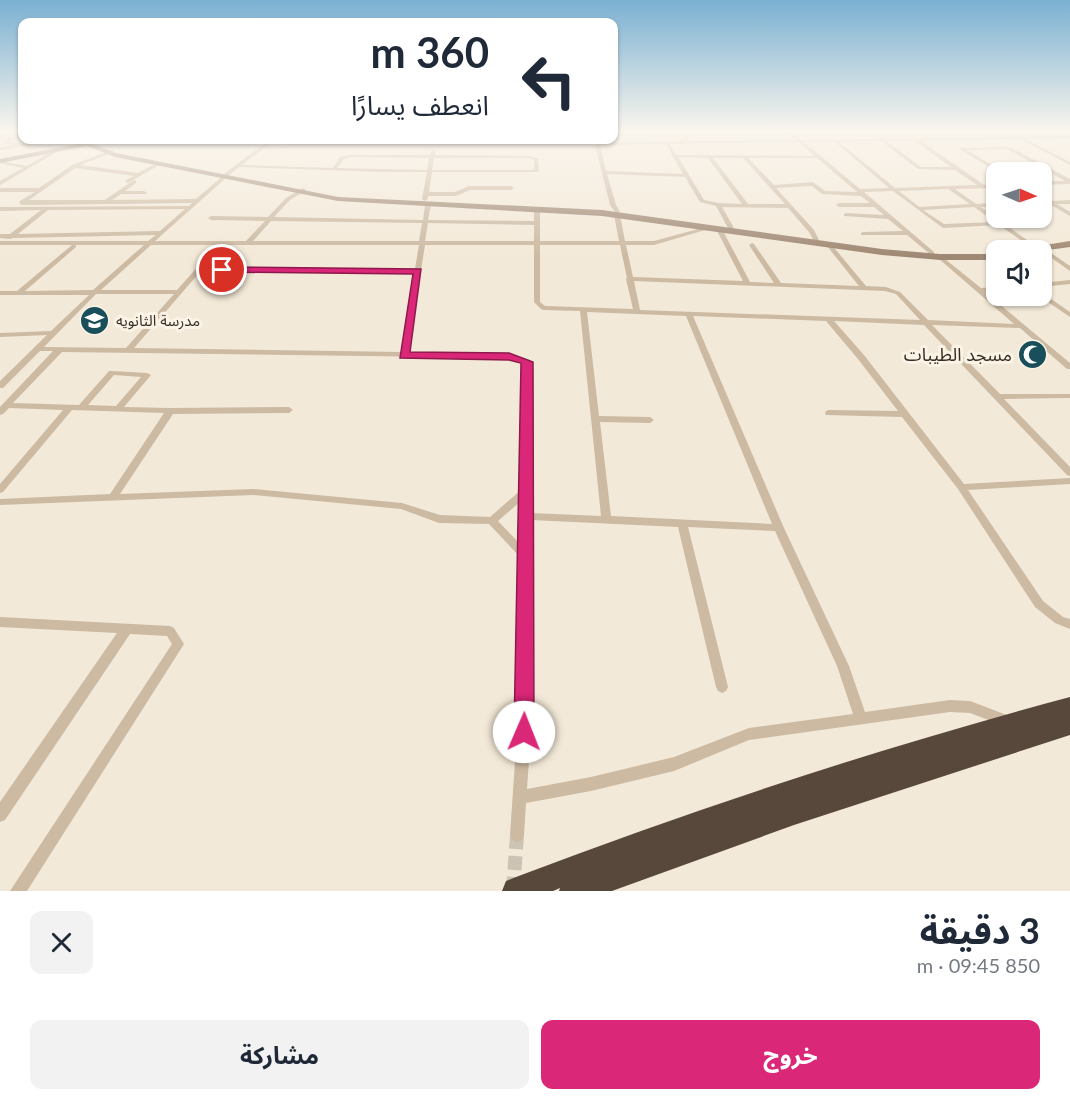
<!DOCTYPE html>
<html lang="ar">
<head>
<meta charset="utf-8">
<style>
  :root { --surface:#fff; --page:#f2f2f3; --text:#1f2937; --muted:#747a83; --accent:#db2777 }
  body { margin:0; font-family:Lato,"Noto Sans Arabic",sans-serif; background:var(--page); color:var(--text); direction:rtl; height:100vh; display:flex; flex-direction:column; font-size:22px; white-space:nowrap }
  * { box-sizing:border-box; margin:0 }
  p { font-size:20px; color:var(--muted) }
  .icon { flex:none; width:33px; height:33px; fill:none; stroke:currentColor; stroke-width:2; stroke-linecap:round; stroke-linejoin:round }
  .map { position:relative; height:891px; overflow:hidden; direction:ltr }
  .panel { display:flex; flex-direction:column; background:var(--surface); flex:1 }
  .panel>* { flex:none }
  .guide { position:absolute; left:18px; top:18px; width:600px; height:126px; border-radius:12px; box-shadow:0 2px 4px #0004; direction:rtl; background:#fff; color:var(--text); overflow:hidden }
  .needle { width:39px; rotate:92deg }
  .buttons { position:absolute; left:986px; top:162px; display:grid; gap:12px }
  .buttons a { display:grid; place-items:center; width:66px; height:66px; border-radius:12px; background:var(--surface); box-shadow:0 2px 4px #0004; font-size:30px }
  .pin { position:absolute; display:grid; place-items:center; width:51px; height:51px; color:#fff; margin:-26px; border:3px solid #fff; border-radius:50%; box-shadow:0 2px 6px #0007 }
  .me { position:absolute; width:66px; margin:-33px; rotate:1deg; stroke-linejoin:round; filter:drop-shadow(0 0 4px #0008) }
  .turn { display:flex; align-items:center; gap:21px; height:126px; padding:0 30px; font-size:27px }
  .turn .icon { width:78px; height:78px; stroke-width:2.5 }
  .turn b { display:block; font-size:42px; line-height:51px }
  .round { display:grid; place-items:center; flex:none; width:63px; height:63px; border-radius:12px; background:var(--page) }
  .headline { display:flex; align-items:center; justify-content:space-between; height:102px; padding:0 30px }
  h1 { font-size:36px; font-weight:700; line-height:45px }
  .action { display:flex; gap:12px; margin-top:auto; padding:12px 30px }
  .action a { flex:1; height:69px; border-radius:12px; background:var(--accent); color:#fff; font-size:24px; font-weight:700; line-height:69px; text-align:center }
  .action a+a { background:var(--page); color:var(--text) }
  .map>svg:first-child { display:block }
</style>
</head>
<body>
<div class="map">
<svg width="1070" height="891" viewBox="0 0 1070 891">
  <rect width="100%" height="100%" fill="#f3e9d8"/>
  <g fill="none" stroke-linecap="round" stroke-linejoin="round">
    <path stroke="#cdc3b4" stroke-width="14" stroke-dasharray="14 7" stroke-linecap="butt" d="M513,891L517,835"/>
    <g fill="#ccbaa3" fill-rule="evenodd">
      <path d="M693,131H698L685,141L796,140L786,131H791L801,140L1070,136V138L1025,139L1070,162V165L1020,139L921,141L984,185L996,184V188L955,189L976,204L996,203V207H981L1002,222L1037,221L1035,218H1040L1044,221V223L1042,224L1006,225L1041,250H1035L999,225L943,228L893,191L864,192L934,252V254H930L907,235H861V233L863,232L903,231L888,219L844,216V214L846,213L884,215L874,207H839L836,205L839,203H870L861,196L822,194L812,186L776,188L814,230L819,240L818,241H814L809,232L788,208L722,207L734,228L731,230L728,228L716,206L700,202L685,177L607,174L616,205L620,212L618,213L620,215L625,241H654L709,226L712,228L654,245H626L633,277L743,281L716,229L719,227L722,229L750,282L774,283L749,245L752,243L754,244L781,283L859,286L827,246L826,245L829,243L831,244L866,286L886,287L900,292L928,320L1014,324L938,258L937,257L940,255L981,288L996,287V291L985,292L1070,363V369H1067L1020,328L932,325L1000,394H1070V398L1004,399L1070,467V476L1067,475L924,325L834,321L864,355L964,484L1070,478V484L968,490L1043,601L1063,617L1070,619V629L1055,623L1035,607L958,489L902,417L826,415L825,413L826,411L829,410L898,411L858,359L826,321L693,316L784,528L849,666L865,712L950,700L970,701L1012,717L1014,721L1012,725L1007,727L970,713L950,712L749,740L674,771L591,791L526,803L524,835L522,840L517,842L512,840L510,835L517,732L520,557L489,524L439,523L401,509L253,495L0,505V499L110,494L164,413L72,410L3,492L0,493V484L63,410L9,408L3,414L0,415V407L53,351H40L3,388H0V381L47,335L0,337V333L51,331L89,295H0V291H17L72,245H0V241H148L156,235L13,238L10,239L0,238V234H10L41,210L0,211V207L189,206L192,203L22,205L19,203L20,201L35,192H0V188H39L72,165L112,150L114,152L80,165L138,173L157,163L161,164L128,183L126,182V180L134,176L75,168L29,200H105L134,180L136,181V183L125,191H144L147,193L146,194H121L112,200L196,199L224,175L227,177L226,178L155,241H246L265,221L211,220L208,218L211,216L268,217L286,198L303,188L306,190L305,191L290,200L274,217L423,220L425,205L428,203L431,205L428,220L534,221V209L537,207L540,209V241H619L614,215L616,213L610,205L595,145H312L269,144L242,165L333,168L340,157L350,155H430L431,151L433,150L435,151V155L530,156L538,159L539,171L537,172H432L429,192H455L469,186H511L514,188L511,190H470L456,196H428V199L425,201L422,199L427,172H383L239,167L229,175H225V173L264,144L207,141L205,140L267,141L270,140L272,141L312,143H594V140H598L599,143L679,141ZM881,141L918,169L955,170L977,185L895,188L839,142ZM886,141H915L951,167H921ZM799,142L814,156L676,155L670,144ZM804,142H835L889,188L860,189ZM666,144L683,174L606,171L600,145ZM350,157L429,158L427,170L337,168L344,159ZM678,157L708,158L742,204L718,203L704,200ZM434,158H530L534,160V170H432ZM713,158H743L785,204H748ZM748,158H817L857,192L825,191L813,182L774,185ZM948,189L970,204L919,207L899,191ZM974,207L995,222L944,224L923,210ZM185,209L160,231L18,234L48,210ZM271,221L422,223L419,241H253ZM428,223L534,225V241H425ZM76,245H144L93,290L25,291L76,247ZM151,245H217L177,290H101ZM224,245H419L415,269L203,268ZM425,245H534V302L541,309L543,310L580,311L601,516L531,513V492L533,489L531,487L530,360L509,354L408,352ZM540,245H620L627,278L626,279L633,309L545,306L540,302ZM200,272L414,273L401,352L134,348ZM634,281L885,291L896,294L920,320L640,310ZM96,294H174L126,348L44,347ZM587,312L686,316L772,524L611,516L600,422L650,423L654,420L650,417L599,416ZM62,352L508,358L523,363L521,490L490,517L440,515L402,503L253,489L120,494L173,414L289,413L293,410L289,407L170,408L124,407L151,375L147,373L112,371H109L79,405L13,403ZM114,375L141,377L116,406L88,405ZM521,501L520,544L498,521ZM531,520L678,527L716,687L718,691L722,693L726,691L728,687L688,527L775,531L837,666L853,714L749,728L674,757L591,777L527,789L531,732V560L532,557L531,554Z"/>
      <path d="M22,134V136L10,142L18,143V145L49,140H56L0,150V148L15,145L3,143V141Z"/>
      <path d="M99,140H124L122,141H101Z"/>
      <path d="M1010,147L1070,179V184L1041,185V181H1065L1007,149L967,150L1003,172H998L959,149L961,148Z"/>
      <path d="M56,149L60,150L0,185V181L23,168L0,163V161L27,166Z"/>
      <path d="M1041,195L1052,201L1070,200V204H1057L1070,212V216L1041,199Z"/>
      <path d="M1048,251L1070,266V271L1046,254L1045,253Z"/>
      <path d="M1070,280V284L1041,287V283Z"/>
      <path d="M1041,292L1070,312V317L1039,296H1041Z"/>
      <path d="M0,617L170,626L174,628L184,644L27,891H10L172,644L167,636L130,634L5,820L0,822V802L117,633L0,627Z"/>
    </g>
    <g fill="#a08974" fill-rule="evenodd">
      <path d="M79,140L93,142V144L116,153L338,197L602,210L882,249L940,254H996V260H940L882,255L602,216L338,201L115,157L87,146L0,163V159L82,143Z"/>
      <path d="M1070,241V247L1041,251L1027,250L1032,247Z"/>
    </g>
    <path fill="#58483c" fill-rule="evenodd" d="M1070,697V735L794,825L612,891H559L560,888L553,891H502L506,881L516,877C698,808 882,747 1070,697Z"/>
  </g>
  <linearGradient id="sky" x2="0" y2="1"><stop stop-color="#7ab0d2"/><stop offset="0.51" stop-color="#faf5ed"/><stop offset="1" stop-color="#faf5ed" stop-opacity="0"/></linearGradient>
  <rect width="1070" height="256" fill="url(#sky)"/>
  <path fill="#db2777" stroke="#8e194d" stroke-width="1.5" d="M222,267L421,269L410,352L509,353L533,362L534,732L531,739L524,741L517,739L514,732L521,363L509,360L400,358L413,274L218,272V268Z"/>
  <defs>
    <symbol id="school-disc" viewBox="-11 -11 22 22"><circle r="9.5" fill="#184f5b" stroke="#fbf3e5"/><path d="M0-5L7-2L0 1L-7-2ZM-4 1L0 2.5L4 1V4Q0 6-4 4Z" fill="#fff"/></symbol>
    <symbol id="mosque-disc" viewBox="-11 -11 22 22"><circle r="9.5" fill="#184f5b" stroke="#fbf3e5"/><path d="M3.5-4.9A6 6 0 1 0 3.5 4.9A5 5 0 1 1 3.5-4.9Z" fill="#fff"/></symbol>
  </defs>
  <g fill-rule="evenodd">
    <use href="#school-disc" x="78" y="304" width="33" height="33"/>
    <use href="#mosque-disc" x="1016" y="338" width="33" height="33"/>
  </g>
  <g text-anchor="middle" stroke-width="6" stroke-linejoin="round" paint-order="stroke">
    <g font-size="15" fill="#362d26" stroke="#fbf3e5" text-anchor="start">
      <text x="116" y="326">مدرسة الثانويه</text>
    </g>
    <g font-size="18" fill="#362d26" stroke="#fbf3e5" text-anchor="end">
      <text x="1012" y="361">مسجد الطيبات</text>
    </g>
  </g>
</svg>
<div class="buttons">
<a><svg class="needle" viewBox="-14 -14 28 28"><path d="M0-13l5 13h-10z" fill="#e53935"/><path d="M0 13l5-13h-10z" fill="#747a83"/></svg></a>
<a><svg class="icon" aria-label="sound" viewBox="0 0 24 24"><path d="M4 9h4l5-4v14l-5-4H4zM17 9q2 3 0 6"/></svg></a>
</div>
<div class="pin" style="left:222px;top:270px;background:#d93025"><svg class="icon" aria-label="arrive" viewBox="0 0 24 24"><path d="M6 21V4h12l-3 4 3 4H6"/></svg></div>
<svg class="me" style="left:524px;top:732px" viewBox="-20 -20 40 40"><circle r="19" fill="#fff"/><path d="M0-13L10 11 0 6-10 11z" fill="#db2777"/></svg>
<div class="guide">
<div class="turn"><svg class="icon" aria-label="left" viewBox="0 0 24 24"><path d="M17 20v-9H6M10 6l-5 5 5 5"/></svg><div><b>360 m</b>انعطف يسارًا</div></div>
</div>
</div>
<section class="panel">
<div class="headline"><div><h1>3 دقيقة</h1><p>850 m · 09:45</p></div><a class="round"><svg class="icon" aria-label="close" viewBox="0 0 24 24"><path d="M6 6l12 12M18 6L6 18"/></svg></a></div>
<div class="action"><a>خروج</a><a>مشاركة</a></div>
</section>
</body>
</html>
